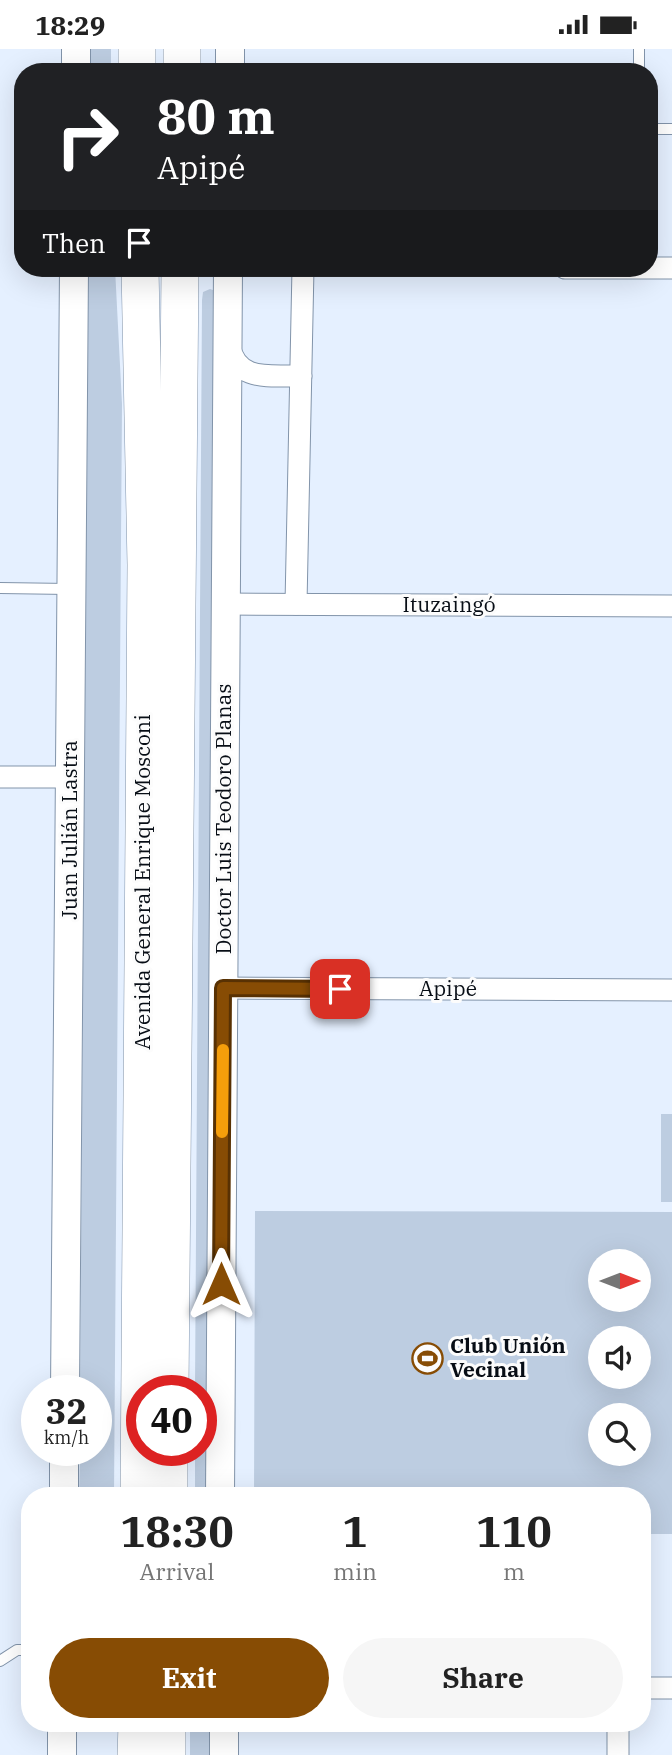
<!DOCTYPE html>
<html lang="en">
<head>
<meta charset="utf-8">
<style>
  :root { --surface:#fff; --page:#f6f6f6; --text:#222; --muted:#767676; --accent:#874c04 }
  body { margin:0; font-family:"IBM Plex Serif",serif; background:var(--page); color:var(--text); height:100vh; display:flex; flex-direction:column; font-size:26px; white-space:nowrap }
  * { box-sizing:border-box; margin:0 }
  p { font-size:23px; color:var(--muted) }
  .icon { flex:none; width:38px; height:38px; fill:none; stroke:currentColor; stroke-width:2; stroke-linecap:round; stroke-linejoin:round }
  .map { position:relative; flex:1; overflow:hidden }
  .panel { position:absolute; left:21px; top:1438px; width:630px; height:245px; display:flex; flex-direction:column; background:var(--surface); border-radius:28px; box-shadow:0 7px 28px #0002 }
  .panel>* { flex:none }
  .top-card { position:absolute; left:14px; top:14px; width:644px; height:214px; border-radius:28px; box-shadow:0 7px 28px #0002; background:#202124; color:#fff; overflow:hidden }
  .needle { width:46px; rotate:90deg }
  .buttons { position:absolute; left:588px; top:1200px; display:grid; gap:14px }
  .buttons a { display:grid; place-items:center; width:63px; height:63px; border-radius:50%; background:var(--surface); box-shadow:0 7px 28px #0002; font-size:35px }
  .speed { position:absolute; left:21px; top:1326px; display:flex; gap:14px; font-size:35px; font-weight:700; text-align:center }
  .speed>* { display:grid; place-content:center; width:91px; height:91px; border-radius:50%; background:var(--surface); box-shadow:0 7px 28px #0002; line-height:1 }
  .speed small { font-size:18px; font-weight:400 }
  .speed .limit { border:10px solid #d22; background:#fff; color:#111 }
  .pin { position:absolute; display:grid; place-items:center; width:60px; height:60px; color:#fff; margin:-30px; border-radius:14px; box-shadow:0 4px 10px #0006 }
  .me { position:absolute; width:77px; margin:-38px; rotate:0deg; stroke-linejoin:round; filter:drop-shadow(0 0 5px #0008) }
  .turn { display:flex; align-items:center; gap:24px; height:147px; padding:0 28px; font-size:32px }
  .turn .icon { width:91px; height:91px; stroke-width:2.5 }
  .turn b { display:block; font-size:49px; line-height:60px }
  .then { display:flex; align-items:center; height:66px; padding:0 28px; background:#0003; gap:14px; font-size:26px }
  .eta { display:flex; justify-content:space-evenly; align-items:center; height:119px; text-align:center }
  .eta b { font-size:42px; font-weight:700; line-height:49px }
  .action { display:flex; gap:14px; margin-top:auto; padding:14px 28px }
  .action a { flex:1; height:80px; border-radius:42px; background:var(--accent); color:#fff; font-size:28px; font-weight:700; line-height:80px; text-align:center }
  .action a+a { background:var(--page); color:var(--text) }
  .status { display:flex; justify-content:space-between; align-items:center; height:49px; padding:0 35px; background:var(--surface); direction:ltr }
  .status svg { height:19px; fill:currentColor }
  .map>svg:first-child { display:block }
</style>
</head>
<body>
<div class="status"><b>18:29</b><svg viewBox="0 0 49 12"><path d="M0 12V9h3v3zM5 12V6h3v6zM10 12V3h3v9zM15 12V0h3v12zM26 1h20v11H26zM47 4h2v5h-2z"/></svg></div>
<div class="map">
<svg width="672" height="1706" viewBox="0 0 672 1706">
  <rect width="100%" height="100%" fill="#e5f0ff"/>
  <g fill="#bdcde1" fill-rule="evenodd">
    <path d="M90,0H111V23H89Z"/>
    <path d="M88,219H115L122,355L114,1447H79L80,1402H96V1342H80Z"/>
    <path d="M210,240L216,242L211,1447H195V1402H201V1342H195L202,251L203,243Z"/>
    <rect x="661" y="1065" width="11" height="88"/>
    <path d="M255,1162L672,1163V1485H642V1447H254ZM600,1213H639V1251H600ZM600,1290H639V1328H600ZM600,1367H639V1405H600Z"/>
    <rect x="190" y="1675" width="24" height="31"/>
  </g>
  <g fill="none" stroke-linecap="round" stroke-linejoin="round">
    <defs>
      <g id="service">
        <path d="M639,23V0"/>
        <path d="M649,80H672"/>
        <path d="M0,539L69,540"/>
        <path d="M0,1612L17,1601H30"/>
      </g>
      <g id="minor">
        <path d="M565,219H672"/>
        <path d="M229,296C237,334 270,326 301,327"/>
        <path d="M226,555L672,557"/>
        <path d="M296,555L303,219"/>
        <path d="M0,728H70"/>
        <path d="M223,939L672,941"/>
        <path d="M642,1639H672"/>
        <path d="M618,1706V1675"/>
      </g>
      <g id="tertiary">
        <path d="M76,23V0"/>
        <path d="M230,23V0"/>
        <path d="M65,1342L74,219"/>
        <path d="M64,1447V1402"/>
        <path d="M220,1447L228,219"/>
        <path d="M224,1675V1706"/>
        <path d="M62,1706V1675"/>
      </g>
      <g id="trunk">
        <path d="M137,0V23"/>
        <path d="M182,23V0"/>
        <path d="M170,1342L180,219"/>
        <path d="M139,1447L146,516L140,219"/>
        <path d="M169,1447V1402"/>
        <path d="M136,1706L137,1675"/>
        <path d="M167,1706V1675"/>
      </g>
    </defs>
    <use href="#service" stroke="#8294aa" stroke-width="12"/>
    <use href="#minor" stroke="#8294aa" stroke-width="23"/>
    <use href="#tertiary" stroke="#8294aa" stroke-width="30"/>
    <use href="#trunk" stroke="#8294aa" stroke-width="38"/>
    <use href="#service" stroke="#fff" stroke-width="10"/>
    <use href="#minor" stroke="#fff" stroke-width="21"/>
    <use href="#tertiary" stroke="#fff" stroke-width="28"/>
    <use href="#trunk" stroke="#fff" stroke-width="37"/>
  </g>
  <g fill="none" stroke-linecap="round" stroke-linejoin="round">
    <defs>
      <path id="route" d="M221,1235L223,939L340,940"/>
    </defs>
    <use href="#route" stroke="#583103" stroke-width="18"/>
    <use href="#route" stroke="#874c04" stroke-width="12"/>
    <path stroke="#f59e0b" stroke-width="12" d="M222,1083L223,1001"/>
  </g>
  <defs>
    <symbol id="stadium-ring" viewBox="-11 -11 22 22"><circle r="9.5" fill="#fcfcfc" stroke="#874c04" stroke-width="1.5"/><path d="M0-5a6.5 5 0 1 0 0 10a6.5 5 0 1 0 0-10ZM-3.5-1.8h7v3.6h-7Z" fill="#874c04"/></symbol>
  </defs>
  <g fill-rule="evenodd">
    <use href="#stadium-ring" x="410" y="1292" width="35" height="35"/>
  </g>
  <g text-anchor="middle" stroke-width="6" stroke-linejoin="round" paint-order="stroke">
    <g font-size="21" fill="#070d15" stroke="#fcfcfc">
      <text x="449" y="563">Ituzaingó</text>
      <text transform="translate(224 770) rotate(-90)" y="7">Doctor Luis Teodoro Planas</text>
      <text transform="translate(70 781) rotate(-90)" y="7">Juan Julián Lastra</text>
      <text transform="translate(143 833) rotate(-90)" y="7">Avenida General Enrique Mosconi</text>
      <text x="448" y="947">Apipé</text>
    </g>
    <g font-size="21" font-weight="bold" fill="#070d15" stroke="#fcfcfc" text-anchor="start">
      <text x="450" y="1304">Club Unión<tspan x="450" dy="24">Vecinal</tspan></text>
    </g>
  </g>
</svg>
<div class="buttons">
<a><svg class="needle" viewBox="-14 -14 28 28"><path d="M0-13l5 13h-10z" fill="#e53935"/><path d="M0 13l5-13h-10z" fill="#767676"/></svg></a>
<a><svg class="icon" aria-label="sound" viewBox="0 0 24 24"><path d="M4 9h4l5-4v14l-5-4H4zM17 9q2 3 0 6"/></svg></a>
<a><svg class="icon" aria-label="search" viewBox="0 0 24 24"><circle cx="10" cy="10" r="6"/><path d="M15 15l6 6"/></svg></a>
</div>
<div class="speed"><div>32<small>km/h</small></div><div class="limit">40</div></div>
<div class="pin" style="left:340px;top:940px;background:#d93025"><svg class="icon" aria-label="arrive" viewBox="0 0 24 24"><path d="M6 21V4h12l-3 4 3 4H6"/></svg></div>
<svg class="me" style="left:221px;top:1235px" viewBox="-20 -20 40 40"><path d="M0-17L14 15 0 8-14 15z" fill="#874c04" stroke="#fff" stroke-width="4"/></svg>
<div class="top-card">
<div class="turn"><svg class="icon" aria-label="right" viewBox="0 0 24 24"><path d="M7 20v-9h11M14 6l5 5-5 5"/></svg><div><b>80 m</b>Apipé</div></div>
<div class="then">Then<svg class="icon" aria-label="arrive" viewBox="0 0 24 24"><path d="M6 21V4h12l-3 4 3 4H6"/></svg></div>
</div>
<section class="panel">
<div class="eta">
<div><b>18:30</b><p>Arrival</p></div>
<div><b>1</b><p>min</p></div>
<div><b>110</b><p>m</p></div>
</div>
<div class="action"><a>Exit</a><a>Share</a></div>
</section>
</div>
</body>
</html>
